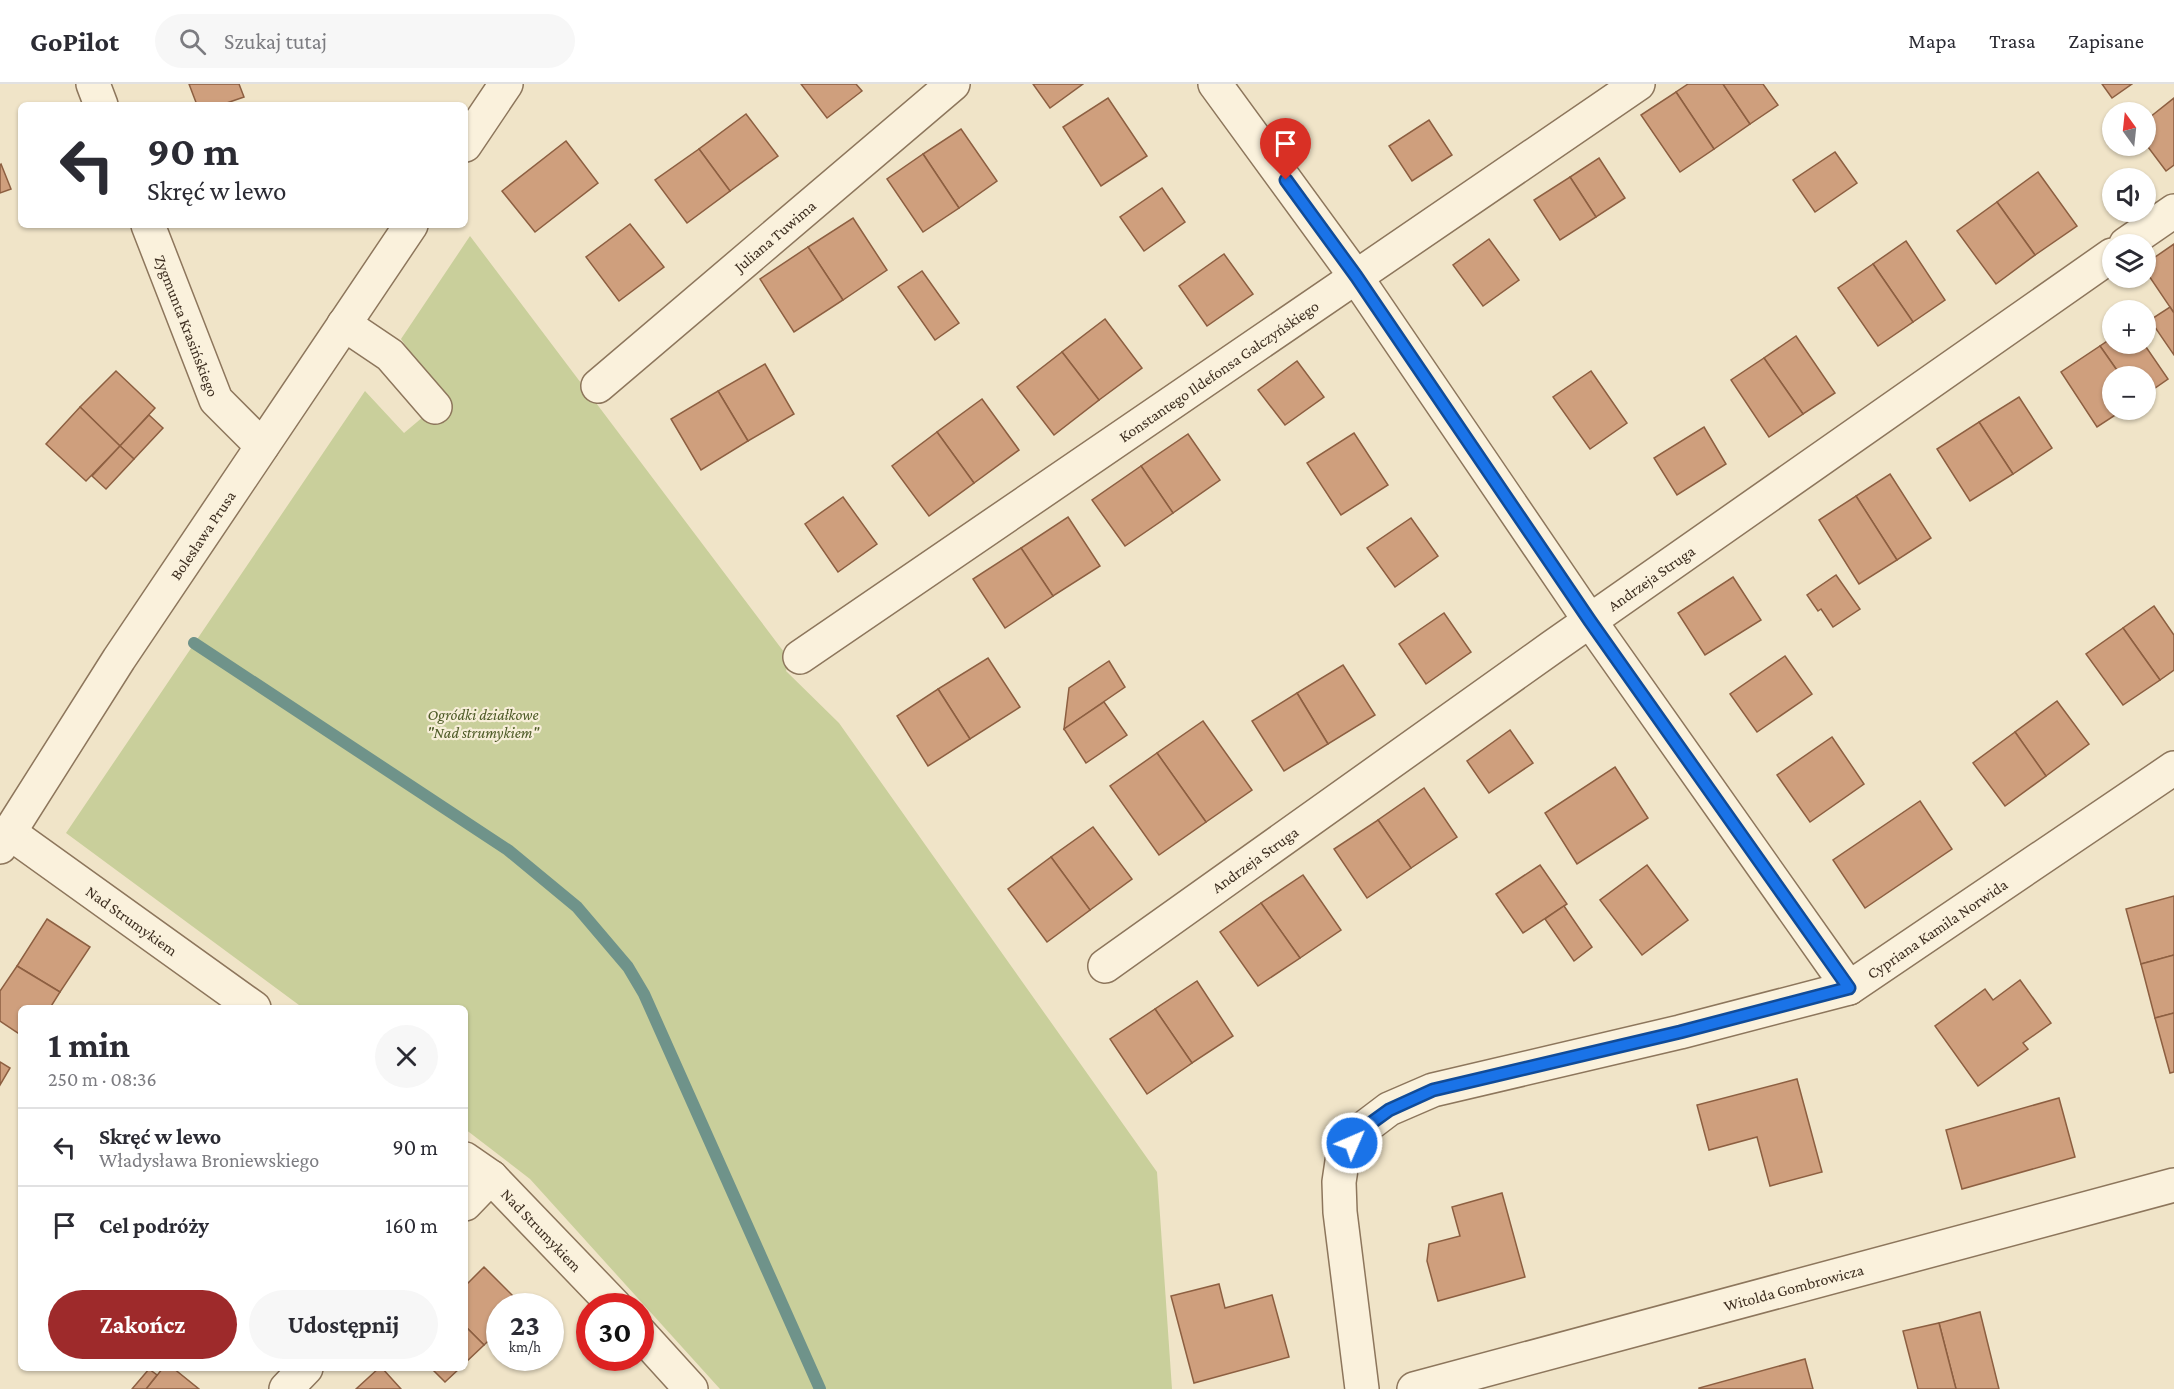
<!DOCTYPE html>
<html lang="pl">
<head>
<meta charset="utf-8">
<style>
  :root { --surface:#fff; --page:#f7f7f7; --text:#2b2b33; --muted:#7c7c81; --line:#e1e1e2; --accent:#9e2a2b }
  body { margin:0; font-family:"Crimson Pro",serif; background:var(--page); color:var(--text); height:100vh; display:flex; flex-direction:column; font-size:22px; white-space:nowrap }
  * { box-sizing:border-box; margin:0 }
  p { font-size:20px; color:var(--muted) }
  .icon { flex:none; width:33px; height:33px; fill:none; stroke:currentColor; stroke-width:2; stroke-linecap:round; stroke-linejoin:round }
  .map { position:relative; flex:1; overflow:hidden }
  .panel { position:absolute; left:18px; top:921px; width:450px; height:366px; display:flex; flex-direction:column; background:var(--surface); border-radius:9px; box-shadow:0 2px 4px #0004 }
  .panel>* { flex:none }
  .guide { position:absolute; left:18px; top:18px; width:450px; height:126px; border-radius:9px; box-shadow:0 2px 4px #0004; background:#fff; color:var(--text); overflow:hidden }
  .needle { width:39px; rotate:345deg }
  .buttons { position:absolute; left:2102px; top:18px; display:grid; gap:12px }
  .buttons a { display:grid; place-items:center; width:54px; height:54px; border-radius:50%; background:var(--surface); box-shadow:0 2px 4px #0004; font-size:30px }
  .speed { position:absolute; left:486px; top:1209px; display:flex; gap:12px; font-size:30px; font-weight:700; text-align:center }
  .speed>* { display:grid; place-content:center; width:78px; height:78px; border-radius:50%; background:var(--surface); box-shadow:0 2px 4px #0004; line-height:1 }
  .speed small { font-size:15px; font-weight:400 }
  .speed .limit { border:9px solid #d22; background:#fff; color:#111 }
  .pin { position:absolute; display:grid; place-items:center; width:51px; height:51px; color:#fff; margin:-62px -26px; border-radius:50% 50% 50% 0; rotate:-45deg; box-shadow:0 0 6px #0007 }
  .pin .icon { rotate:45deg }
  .me { position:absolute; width:66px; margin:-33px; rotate:45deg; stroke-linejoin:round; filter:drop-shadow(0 0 4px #0008) }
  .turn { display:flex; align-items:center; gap:21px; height:126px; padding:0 30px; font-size:27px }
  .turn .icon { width:78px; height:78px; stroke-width:2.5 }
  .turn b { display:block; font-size:42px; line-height:51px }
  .round { display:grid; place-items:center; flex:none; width:63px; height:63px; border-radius:32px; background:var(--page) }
  .headline { display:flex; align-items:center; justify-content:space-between; height:102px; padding:0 30px }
  h1 { font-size:36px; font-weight:700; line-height:45px }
  .button { display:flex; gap:12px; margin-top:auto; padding:12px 30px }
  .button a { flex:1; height:69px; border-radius:36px; background:var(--accent); color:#fff; font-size:24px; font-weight:700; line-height:69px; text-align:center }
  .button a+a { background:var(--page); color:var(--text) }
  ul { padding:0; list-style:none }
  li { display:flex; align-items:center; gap:18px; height:78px; padding:0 30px; border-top:2px solid var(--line) }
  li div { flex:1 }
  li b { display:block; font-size:22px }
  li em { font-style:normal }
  header { display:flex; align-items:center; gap:36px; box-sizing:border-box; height:84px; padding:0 30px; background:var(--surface); border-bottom:2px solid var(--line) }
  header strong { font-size:28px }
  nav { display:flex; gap:33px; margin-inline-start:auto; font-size:21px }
  .search { width:420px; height:54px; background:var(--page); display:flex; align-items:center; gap:15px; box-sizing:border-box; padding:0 21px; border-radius:33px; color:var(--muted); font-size:22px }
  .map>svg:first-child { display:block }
</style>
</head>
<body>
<header>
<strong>GoPilot</strong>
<div class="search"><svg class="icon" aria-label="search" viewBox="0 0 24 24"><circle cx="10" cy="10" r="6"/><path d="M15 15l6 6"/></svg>Szukaj tutaj</div>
<nav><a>Mapa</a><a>Trasa</a><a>Zapisane</a></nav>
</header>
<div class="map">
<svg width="2174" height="1305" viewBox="0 0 2174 1305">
  <rect width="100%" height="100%" fill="#f0e4c8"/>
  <path fill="#c9cf9b" d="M470,152L790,576L786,587L839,639L1157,1088L1172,1305H720L530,1095L465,1045V924H303L66,749L365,307L404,349L443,316L401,255Z"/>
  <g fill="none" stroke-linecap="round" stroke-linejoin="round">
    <path stroke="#6f938a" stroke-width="12" d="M194,559L508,766L577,823L628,883L644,910L820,1305"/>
  </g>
  <g fill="#cf9f7d" stroke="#8d5f41" stroke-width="1.5">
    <path d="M189,0H239L244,13L221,21H197Z"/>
    <path d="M801,0H856L862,7L827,34Z"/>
    <path d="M1033,0H1083L1050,24Z"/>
    <path d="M1688,0H1723L1750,40L1714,65L1676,8Z"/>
    <path d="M1723,0H1763L1778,21L1750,40Z"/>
    <path d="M2102,0H2132L2112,14Z"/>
    <path d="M1676,8L1714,65L1680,88L1641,31Z"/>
    <path d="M1108,14L1147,72L1101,102L1063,43Z"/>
    <path d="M2174,14V81L2166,87L2145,59V37Z"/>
    <path d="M746,30L778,72L730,107L699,65Z"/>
    <path d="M1429,36L1452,71L1412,97L1389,62Z"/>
    <path d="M961,45L997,97L959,124L923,70Z"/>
    <path d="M566,57L598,99L535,148L502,107Z"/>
    <path d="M699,65L730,107L687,139L655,96Z"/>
    <path d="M1835,68L1857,99L1815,128L1793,96Z"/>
    <path d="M923,70L959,124L923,148L887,95Z"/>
    <path d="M1599,74L1625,114L1596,133L1570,93Z"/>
    <path d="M1,80L11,105L0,109V81Z"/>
    <path d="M2038,88L2077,142L2035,171L1997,118Z"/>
    <path d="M1570,93L1596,133L1560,156L1534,116Z"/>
    <path d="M1162,104L1185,138L1144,167L1120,133Z"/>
    <path d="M1997,118L2035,171L1996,200L1957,147Z"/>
    <path d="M853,134L887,186L843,216L808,163Z"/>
    <path d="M630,140L664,183L619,217L586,173Z"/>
    <path d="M1489,155L1519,196L1483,222L1453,181Z"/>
    <path d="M1906,157L1945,216L1913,238L1873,180Z"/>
    <path d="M2174,160V229L2145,186V180Z"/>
    <path d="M808,163L843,216L794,248L760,195Z"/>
    <path d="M1224,170L1253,210L1207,242L1179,202Z"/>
    <path d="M1873,180L1913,238L1878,262L1838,204Z"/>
    <path d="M922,187L959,239L935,256L898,203Z"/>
    <path d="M2170,223L2174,229V271L2150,236Z"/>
    <path d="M1105,235L1142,284L1099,316L1062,268Z"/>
    <path d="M1796,252L1835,309L1803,330L1764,274Z"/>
    <path d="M2112,254V260H2144L2168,295L2145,311V292H2121L2100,262Z"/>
    <path d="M2100,262L2121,292H2112V326H2123L2097,343L2061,288Z"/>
    <path d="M1062,268L1099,316L1054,351L1017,303Z"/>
    <path d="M1764,274L1803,330L1769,353L1731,296Z"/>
    <path d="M1297,277L1324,313L1285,341L1258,306Z"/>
    <path d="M765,280L794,330L748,357L718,307Z"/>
    <path d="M116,287L155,324L120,362L80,323Z"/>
    <path d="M1591,287L1627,339L1590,365L1553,313Z"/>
    <path d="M718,307L748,357L701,386L671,335Z"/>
    <path d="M2019,313L2052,364L2013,390L1979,338Z"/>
    <path d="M982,315L1019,366L974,399L937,348Z"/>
    <path d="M80,323L120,362L86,397L46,360Z"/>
    <path d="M149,331L163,344L134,375L120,362Z"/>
    <path d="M1979,338L2013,390L1970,417L1937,365Z"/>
    <path d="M1704,343L1726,380L1677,411L1654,374Z"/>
    <path d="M937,348L974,399L929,432L892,382Z"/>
    <path d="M1354,349L1388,401L1341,431L1307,379Z"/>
    <path d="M1188,350L1220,396L1173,429L1141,382Z"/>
    <path d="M120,362L134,375L106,405L92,392Z"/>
    <path d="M1141,382L1173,429L1125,462L1092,416Z"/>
    <path d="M1890,390L1931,454L1897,476L1856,412Z"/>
    <path d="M1856,412L1897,476L1859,500L1819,436Z"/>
    <path d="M843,413L877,460L838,488L805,440Z"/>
    <path d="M1068,433L1100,482L1053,512L1021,464Z"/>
    <path d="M1411,434L1438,472L1395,503L1367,464Z"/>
    <path d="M1021,464L1053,512L1005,544L973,495Z"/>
    <path d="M1836,491L1860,525L1833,543L1821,525L1818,527L1807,511Z"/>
    <path d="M1733,493L1761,536L1705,571L1678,529Z"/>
    <path d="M2154,522L2174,551V586L2160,596L2123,544Z"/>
    <path d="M1444,529L1471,568L1426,600L1399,560Z"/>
    <path d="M2123,544L2160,596L2123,621L2086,570Z"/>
    <path d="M1785,572L1812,610L1757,648L1730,610Z"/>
    <path d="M988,574L1020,623L970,655L938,605Z"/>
    <path d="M1109,577L1125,603L1064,645L1069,604Z"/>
    <path d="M1343,581L1375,631L1328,660L1297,609Z"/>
    <path d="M938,605L970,655L928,682L897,632Z"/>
    <path d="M1297,609L1328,660L1284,687L1252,637Z"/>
    <path d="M2057,617L2089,660L2046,692L2015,648Z"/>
    <path d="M1104,618L1127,651L1086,679L1064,645Z"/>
    <path d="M1203,637L1252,706L1206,738L1157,669Z"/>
    <path d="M1510,646L1533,679L1489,709L1467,677Z"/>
    <path d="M2015,648L2046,692L2005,722L1973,679Z"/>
    <path d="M1832,653L1864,700L1810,738L1777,691Z"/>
    <path d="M1157,669L1206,738L1159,771L1110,702Z"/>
    <path d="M1615,683L1648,734L1577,780L1545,729Z"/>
    <path d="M1424,704L1457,753L1411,784L1378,736Z"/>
    <path d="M1920,717L1952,765L1865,824L1833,776Z"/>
    <path d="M1378,736L1411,784L1367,814L1334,765Z"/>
    <path d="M1093,743L1132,795L1090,826L1051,773Z"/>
    <path d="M1051,773L1090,826L1047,858L1008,805Z"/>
    <path d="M1540,781L1567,820L1523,849L1496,810Z"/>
    <path d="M1647,781L1688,836L1642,871L1600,816Z"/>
    <path d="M1303,791L1341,846L1300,874L1261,819Z"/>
    <path d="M2174,812V871L2141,880L2126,825Z"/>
    <path d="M1261,819L1300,874L1258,902L1220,848Z"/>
    <path d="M1564,822L1592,863L1574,877L1545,835Z"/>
    <path d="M47,835L90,863L60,908L17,882Z"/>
    <path d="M2174,871V929L2155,934L2141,880Z"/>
    <path d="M17,882L60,908L50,924H21V951L0,937V907Z"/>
    <path d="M2020,896L2051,939L2023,959L2028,965L1978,1002L1935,942L1985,905L1993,916Z"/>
    <path d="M1197,897L1233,952L1192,979L1155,925Z"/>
    <path d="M1155,925L1192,979L1147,1010L1110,955Z"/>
    <path d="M2174,929V988L2170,989L2155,934Z"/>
    <path d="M0,978L10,984L0,1001Z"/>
    <path d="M1797,995L1822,1088L1770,1102L1757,1053L1709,1066L1697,1021Z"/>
    <path d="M2059,1014L2075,1073L1962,1105L1946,1046Z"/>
    <path d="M1502,1109L1525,1193L1438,1217L1427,1177L1429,1160L1460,1152L1452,1123Z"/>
    <path d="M484,1183L523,1222H500V1246L484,1261L465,1242V1202Z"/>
    <path d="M1219,1200L1225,1224L1272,1211L1289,1273L1194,1299L1171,1212Z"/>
    <path d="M1980,1228L1999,1305H1956L1939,1239Z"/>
    <path d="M1939,1239L1956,1305H1918L1903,1247Z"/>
    <path d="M465,1242L484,1261L465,1279Z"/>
    <path d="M1805,1275L1813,1305H1699V1304Z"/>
    <path d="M163,1284H173L199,1305H146Z"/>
    <path d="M379,1284H382L401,1305H356Z"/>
    <path d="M431,1284H460L445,1298Z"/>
    <path d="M149,1285L157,1291L146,1305H132Z"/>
  </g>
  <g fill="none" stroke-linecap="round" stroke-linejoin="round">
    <defs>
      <g id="minor">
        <path d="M93,0L101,21"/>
        <path d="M1215,0L1356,193L1590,537L1849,904"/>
        <path d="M465,61L506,0"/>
        <path id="s1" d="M148,141L216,316L262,362"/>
        <path d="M2126,160L2174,127"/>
        <path d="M344,240L390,271L435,323"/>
        <path id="s2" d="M598,302L953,0"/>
        <path id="s3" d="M800,573L1638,0"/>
        <path id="s4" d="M10,749L254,924"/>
        <path id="s5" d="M0,763L119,575L411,141"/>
        <path id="s6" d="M1105,882L1551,564L2112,171"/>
        <path id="s7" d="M465,1075L491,1093L615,1222"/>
        <path d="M465,1120L491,1093"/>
        <path d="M640,1249L691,1305"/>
        <path d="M286,1305L306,1284"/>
        <path id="s8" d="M1362,1305L1340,1128L1339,1098L1343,1071L1360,1047L1389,1025L1433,1006L1680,948L1849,904L2174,684"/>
        <path id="s9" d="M1414,1305L2174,1101"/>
      </g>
    </defs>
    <use href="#minor" stroke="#8d765c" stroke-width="36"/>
    <use href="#minor" stroke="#faf1dc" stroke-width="33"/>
  </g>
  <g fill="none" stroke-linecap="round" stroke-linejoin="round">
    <defs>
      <path id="route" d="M1286,96L1356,192L1590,537L1849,904L1680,948L1433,1006L1389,1026L1360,1047L1352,1059"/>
    </defs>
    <use href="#route" stroke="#114b97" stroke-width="15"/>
    <use href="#route" stroke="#1a73e8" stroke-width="10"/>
  </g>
  <g text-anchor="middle" stroke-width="4.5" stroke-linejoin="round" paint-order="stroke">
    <g font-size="16" fill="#3d2e20" stroke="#f7eed8">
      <text dy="6" stroke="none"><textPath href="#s2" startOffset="232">Juliana Tuwima</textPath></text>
      <text dy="6" stroke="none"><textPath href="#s1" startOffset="108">Zygmunta Krasińskiego</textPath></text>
      <text dy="6" stroke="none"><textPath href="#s3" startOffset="507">Konstantego Ildefonsa Gałczyńskiego</textPath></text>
      <text dy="6" stroke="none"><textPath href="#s5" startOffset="372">Bolesława Prusa</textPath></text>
      <text dy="6" stroke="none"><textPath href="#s6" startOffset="670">Andrzeja Struga</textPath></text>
      <text dy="6" stroke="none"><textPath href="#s6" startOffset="184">Andrzeja Struga</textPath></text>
      <text dy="6" stroke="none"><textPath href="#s4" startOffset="150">Nad Strumykiem</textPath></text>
      <text dy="6" stroke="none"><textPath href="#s8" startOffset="884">Cypriana Kamila Norwida</textPath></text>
      <text dy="6" stroke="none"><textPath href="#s7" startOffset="105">Nad Strumykiem</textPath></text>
      <text dy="6" stroke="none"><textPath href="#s9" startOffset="393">Witolda Gombrowicza</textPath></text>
    </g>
    <g font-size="16" font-style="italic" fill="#4d5a26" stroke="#f7eed8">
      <text x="483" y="636">Ogródki działkowe<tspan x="483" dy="18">"Nad strumykiem"</tspan></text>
    </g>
  </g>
</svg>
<div class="buttons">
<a><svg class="needle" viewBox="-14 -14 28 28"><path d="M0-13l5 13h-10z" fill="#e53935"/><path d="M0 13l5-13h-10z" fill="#7c7c81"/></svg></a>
<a><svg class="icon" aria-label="sound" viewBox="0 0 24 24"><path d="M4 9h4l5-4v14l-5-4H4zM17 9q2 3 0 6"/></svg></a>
<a><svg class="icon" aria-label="layers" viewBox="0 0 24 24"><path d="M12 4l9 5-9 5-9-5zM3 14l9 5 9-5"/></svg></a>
<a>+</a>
<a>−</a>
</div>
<div class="speed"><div>23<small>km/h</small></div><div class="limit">30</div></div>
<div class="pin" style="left:1286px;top:96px;background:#d93025"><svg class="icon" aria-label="arrive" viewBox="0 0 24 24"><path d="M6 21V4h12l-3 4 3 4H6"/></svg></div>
<svg class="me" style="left:1352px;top:1059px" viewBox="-20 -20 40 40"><circle r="17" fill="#1a73e8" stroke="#fff" stroke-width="3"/><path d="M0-11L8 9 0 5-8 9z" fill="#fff"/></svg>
<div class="guide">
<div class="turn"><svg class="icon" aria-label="left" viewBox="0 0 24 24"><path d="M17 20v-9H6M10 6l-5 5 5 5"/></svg><div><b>90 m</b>Skręć w lewo</div></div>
</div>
<section class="panel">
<div class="headline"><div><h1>1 min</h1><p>250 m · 08:36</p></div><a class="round"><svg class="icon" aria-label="close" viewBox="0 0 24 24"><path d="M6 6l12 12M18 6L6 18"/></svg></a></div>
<ul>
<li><svg class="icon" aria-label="left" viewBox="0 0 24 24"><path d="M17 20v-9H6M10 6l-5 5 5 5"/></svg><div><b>Skręć w lewo</b><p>Władysława Broniewskiego</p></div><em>90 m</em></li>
<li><svg class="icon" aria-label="arrive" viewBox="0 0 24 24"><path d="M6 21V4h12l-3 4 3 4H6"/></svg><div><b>Cel podróży</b></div><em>160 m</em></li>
</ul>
<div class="button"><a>Zakończ</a><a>Udostępnij</a></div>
</section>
</div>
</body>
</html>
